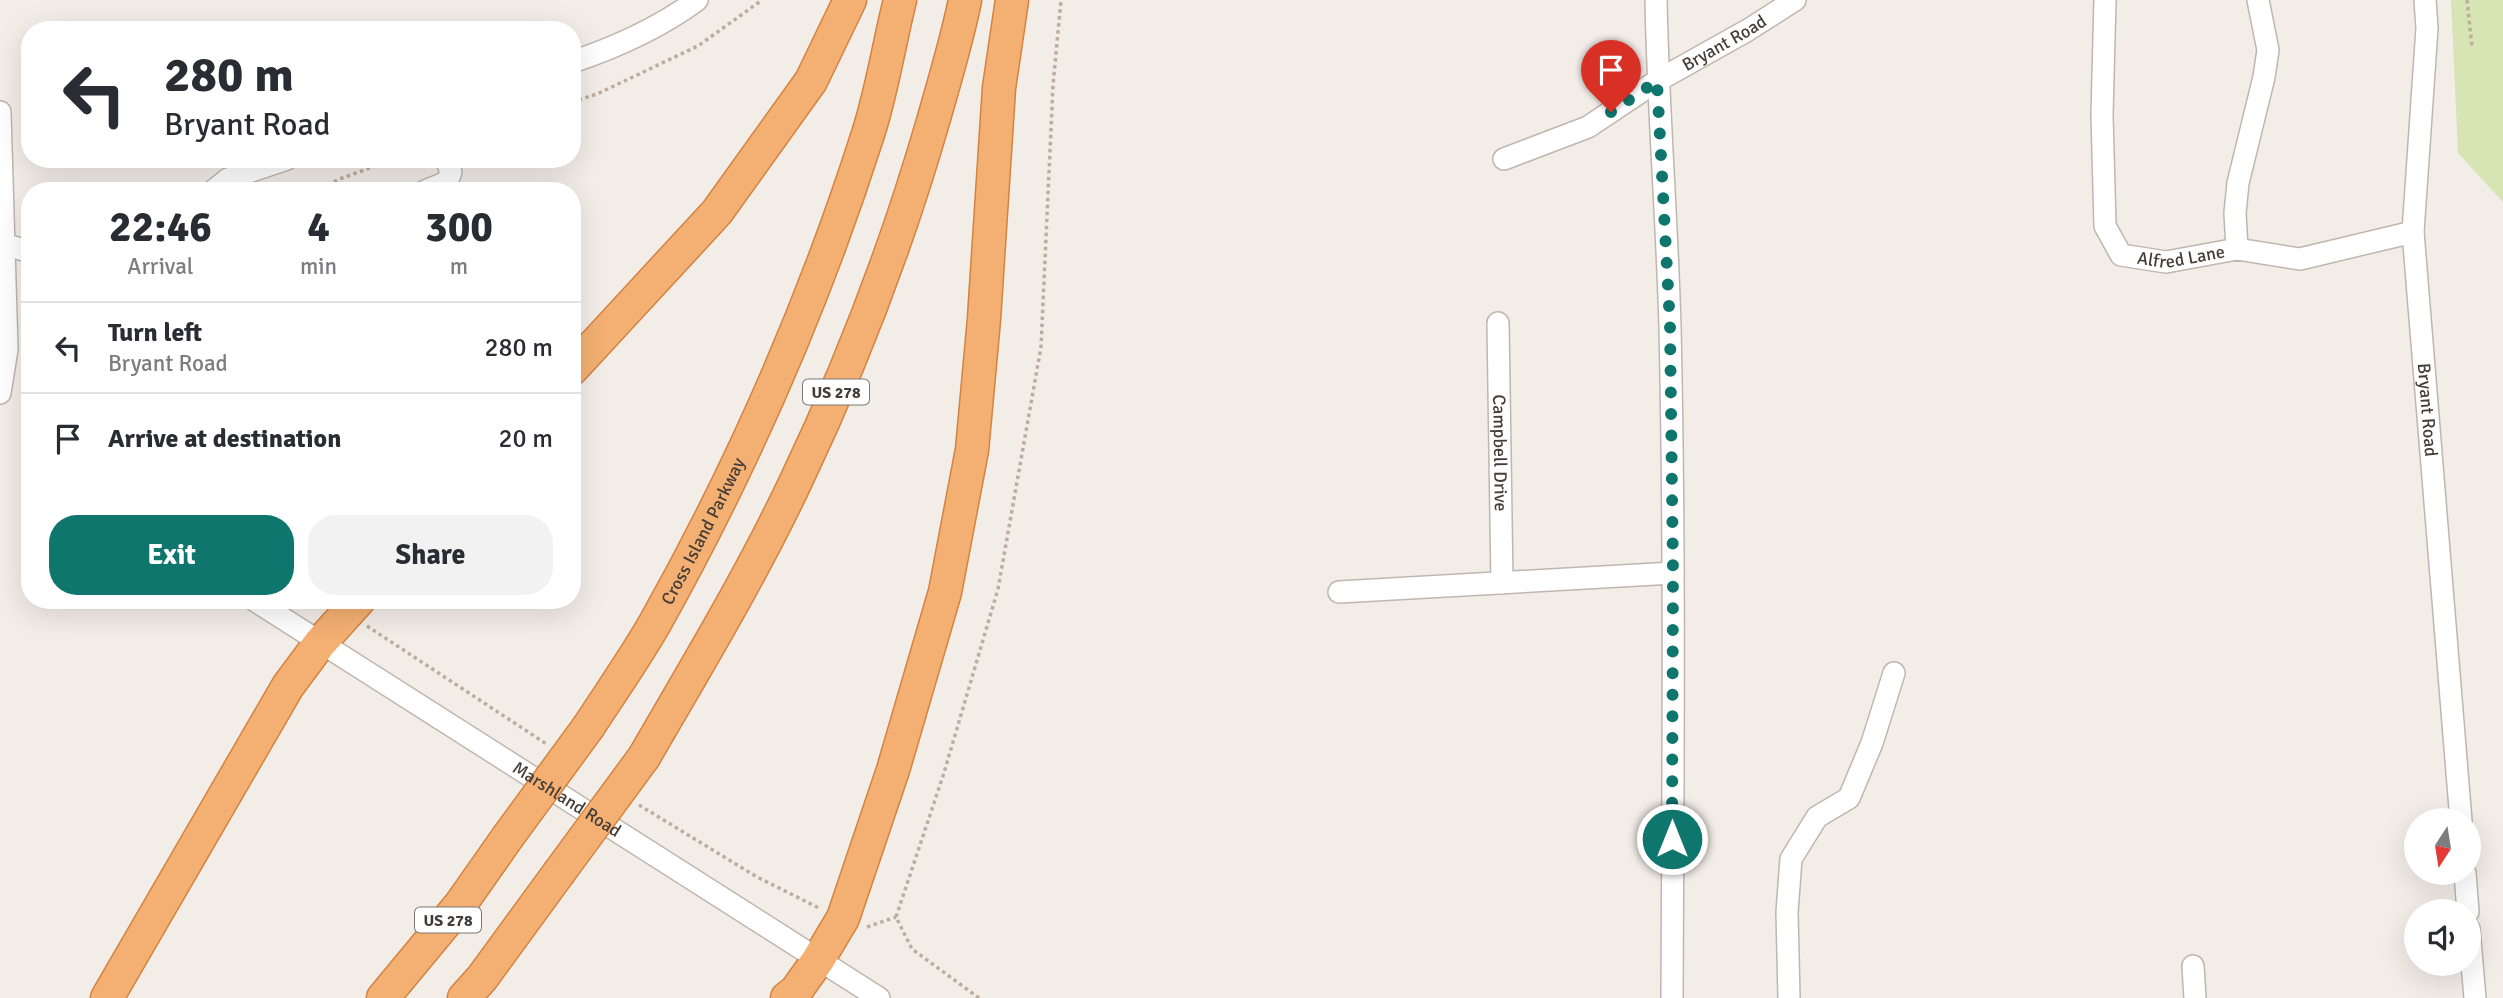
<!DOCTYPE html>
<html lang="en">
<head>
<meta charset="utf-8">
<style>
  :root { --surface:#fff; --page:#f2f2f3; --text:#2b2b33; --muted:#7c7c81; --line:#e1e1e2; --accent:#0f766e }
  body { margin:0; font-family:Signika,sans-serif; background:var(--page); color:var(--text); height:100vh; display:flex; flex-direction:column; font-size:26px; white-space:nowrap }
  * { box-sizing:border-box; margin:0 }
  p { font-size:23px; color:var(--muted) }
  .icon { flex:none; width:38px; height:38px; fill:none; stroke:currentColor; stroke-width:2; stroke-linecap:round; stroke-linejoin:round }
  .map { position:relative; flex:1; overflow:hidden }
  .details { position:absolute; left:21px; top:182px; width:560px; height:427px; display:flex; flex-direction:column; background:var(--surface); border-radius:28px; box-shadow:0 7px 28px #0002 }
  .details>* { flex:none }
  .banner { position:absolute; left:21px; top:21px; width:560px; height:147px; border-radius:28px; box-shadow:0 7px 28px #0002; background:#fff; color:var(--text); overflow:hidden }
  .needle { width:46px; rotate:192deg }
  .fabs { position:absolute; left:2404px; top:808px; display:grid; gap:14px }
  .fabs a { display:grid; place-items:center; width:77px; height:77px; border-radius:50%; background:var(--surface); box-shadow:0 7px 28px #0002; font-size:35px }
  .pin { position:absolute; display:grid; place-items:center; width:60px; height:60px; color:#fff; margin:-72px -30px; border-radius:50% 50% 50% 0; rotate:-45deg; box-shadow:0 0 7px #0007 }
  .pin .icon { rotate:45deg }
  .me { position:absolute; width:77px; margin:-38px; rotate:0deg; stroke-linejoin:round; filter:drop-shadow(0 0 5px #0008) }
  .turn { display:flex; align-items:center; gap:24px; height:147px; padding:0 28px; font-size:32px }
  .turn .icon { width:91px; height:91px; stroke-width:2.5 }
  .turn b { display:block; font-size:49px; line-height:60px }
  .eta { display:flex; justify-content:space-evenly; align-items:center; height:119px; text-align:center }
  .eta b { font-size:42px; font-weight:700; line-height:49px }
  .cta { display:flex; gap:14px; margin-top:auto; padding:14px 28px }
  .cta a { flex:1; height:80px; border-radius:28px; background:var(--accent); color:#fff; font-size:28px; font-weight:700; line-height:80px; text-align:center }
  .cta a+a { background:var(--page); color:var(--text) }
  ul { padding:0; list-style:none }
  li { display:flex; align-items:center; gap:21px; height:91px; padding:0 28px; border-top:2px solid var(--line) }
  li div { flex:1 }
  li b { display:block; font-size:26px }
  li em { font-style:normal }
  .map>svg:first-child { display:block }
</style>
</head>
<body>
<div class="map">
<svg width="2503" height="998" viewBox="0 0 2503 998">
  <rect width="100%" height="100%" fill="#f3ede8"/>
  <path fill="#d7e4b3" d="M2451,0H2503V202L2458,153Z"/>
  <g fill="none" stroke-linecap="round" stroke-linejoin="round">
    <defs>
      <g id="minor">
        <path d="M1656,0C1658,109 1667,218 1670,327C1675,551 1673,774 1672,998"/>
        <path id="s1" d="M2105,0L2102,115L2105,226L2121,255L2166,262L2237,249L2300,259L2413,232"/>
        <path id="s2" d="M2425,0L2427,28L2413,232L2461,821"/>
        <path d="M572,62C617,47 659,28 697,0"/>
        <path d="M0,112L7,349L0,393"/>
        <path id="s3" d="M1504,159L1588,127L1657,81L1748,30L1795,0"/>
        <path d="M213,191L228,179L287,159"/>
        <path d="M425,191L447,182L451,172L446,159"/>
        <path d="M4,244L30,252"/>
        <path d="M2237,249L2235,213L2238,183L2264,77L2268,50L2258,0"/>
        <path id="s4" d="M1498,323L1502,583"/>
        <path d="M1339,592L1673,573"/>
        <path id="s5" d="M254,600L879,998"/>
        <path d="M2465,873L2468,912"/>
        <path d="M2469,929L2475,998"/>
        <path d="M2193,966L2195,998"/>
        <path d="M1789,998L1787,912L1791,859L1817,817L1849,798L1872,743L1894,673"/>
      </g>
      <g id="highway">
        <path d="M572,369L717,212L811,81L850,0"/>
        <path id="s6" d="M589,726C611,692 635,658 655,623C742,468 814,303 868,134C882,91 889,44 900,0"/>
        <path d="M644,757C696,667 750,578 795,483C851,366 898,243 934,118C945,79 957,40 965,0"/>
        <path d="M107,998L288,686L320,643L359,600"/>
        <path d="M383,998L460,905L507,838"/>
        <path d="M464,998L482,978L558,874"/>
        <path d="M787,998L796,991L818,960L843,918L893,770L945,592L972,450L984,319L999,88L1012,0"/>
      </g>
    </defs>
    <use href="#minor" stroke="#c0b6ae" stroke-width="24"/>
    <use href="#highway" stroke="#d28342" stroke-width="35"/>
    <g stroke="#beac9d" stroke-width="3.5" stroke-dasharray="3.5 3.5" stroke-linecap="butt">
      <path d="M2467,0L2472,47"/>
      <path d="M572,102L597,94L698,46L762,0"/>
      <path d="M315,191L342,178L395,159"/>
      <path d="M367,626L548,745"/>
      <path d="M639,805L757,877L821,909"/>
      <path d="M867,927L896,917"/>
      <path d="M979,998L912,949L896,917L943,776L998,589L1041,347L1053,85L1061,0"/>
    </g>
    <use href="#minor" stroke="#fff" stroke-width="21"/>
    <use href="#highway" stroke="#f4b072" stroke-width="32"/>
    <defs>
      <g id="highway-bridge">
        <path d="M507,838L589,726"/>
        <path d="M558,874L644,757"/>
      </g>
    </defs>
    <use href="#highway-bridge" stroke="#d28342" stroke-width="35" stroke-linecap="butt"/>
    <use href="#highway-bridge" stroke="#f4b072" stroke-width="32"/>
  </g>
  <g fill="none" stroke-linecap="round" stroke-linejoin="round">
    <path stroke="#0f766e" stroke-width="12" stroke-dasharray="0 21.6" d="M1611,112L1657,81L1670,325L1673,573L1672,839"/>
  </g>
  <g text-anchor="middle" stroke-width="5" stroke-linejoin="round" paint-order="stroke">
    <g fill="#fff" stroke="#7d7773" stroke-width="2">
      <rect x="803" y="379.5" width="66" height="25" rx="5"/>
      <rect x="415" y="907.5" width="66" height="25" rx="5"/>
    </g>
    <g font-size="16" font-weight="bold" fill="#453d37">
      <text x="836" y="398">US 278</text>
      <text x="448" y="926">US 278</text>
    </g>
    <g font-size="18" fill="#453d37" stroke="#fff">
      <text dy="6" stroke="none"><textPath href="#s3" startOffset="250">Bryant Road</textPath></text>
      <text dy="6" stroke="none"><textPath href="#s1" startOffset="320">Alfred Lane</textPath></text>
      <text dy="6" stroke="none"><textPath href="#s2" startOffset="411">Bryant Road</textPath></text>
      <text dy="6" stroke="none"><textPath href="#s4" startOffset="130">Campbell Drive</textPath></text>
      <text dy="6" stroke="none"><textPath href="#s6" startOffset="226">Cross Island Parkway</textPath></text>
      <text dy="6" stroke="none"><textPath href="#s5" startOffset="371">Marshland Road</textPath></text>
    </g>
  </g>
</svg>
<div class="fabs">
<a><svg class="needle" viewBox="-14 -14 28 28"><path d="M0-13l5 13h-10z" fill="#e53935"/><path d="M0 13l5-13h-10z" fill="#7c7c81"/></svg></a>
<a><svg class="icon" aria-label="sound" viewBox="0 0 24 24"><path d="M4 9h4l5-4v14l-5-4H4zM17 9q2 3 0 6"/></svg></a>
</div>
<div class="pin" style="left:1611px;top:112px;background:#d93025"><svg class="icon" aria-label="arrive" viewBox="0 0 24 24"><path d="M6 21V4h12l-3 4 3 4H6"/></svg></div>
<svg class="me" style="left:1672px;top:839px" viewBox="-20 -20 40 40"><circle r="17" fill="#0f766e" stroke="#fff" stroke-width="3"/><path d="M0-11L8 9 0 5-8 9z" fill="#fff"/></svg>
<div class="banner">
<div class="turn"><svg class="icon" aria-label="left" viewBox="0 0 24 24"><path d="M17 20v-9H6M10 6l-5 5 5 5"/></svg><div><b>280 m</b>Bryant Road</div></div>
</div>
<section class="details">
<div class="eta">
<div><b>22:46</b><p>Arrival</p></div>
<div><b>4</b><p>min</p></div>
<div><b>300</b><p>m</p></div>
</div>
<ul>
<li><svg class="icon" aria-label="left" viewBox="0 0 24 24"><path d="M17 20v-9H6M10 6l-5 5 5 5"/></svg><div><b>Turn left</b><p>Bryant Road</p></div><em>280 m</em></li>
<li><svg class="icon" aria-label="arrive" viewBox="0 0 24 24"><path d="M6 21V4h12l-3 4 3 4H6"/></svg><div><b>Arrive at destination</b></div><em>20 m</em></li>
</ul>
<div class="cta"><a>Exit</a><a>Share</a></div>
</section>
</div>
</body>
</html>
